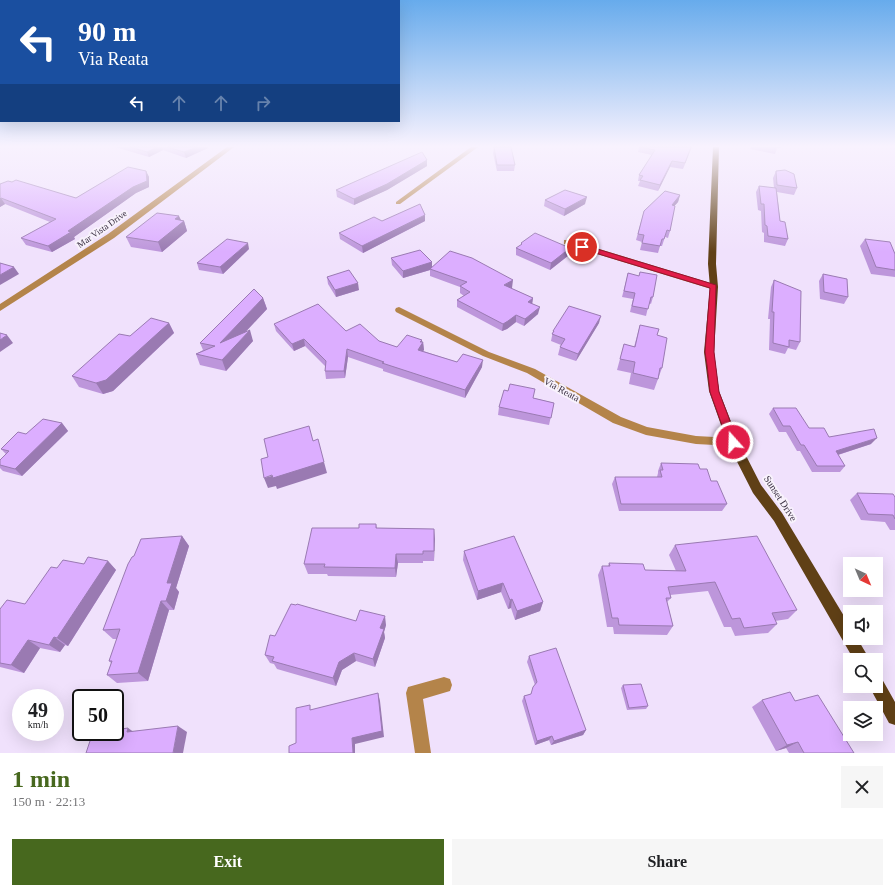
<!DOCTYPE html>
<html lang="en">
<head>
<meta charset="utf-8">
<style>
  :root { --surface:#fff; --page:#f6f6f6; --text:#202124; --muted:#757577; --accent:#47681e }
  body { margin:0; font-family:Georgia,serif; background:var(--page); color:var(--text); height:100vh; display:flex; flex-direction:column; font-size:15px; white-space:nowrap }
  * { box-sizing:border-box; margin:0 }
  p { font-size:13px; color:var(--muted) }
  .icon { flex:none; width:22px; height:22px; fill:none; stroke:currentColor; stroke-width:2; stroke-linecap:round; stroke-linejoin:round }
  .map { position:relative; height:753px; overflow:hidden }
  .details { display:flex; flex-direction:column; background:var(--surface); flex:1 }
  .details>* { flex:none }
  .top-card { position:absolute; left:0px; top:0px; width:400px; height:122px; box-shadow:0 4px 16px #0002; background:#1a4fa0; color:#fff; overflow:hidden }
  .needle { width:26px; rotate:136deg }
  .fabs { position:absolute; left:843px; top:557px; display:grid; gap:8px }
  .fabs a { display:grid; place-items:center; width:40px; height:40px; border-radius:0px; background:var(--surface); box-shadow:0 4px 16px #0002; font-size:20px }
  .speed { position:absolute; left:12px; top:689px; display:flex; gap:8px; font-size:20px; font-weight:700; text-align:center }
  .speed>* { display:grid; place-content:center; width:52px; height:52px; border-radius:50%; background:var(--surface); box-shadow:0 4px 16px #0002; line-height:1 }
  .speed small { font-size:10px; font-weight:400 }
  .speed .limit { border:2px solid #111; border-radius:6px; background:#fff; color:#111 }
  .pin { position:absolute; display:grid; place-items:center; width:34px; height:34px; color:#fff; margin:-17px; border:2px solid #fff; border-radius:50%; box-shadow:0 1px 4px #0007 }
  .me { position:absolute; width:44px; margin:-22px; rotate:340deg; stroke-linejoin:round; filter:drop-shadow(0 0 3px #0008) }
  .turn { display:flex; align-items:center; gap:14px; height:84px; padding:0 12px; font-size:18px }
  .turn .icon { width:52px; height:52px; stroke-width:2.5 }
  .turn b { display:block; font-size:28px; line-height:34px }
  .lanes { display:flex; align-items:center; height:38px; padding:0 12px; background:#0003; justify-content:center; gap:20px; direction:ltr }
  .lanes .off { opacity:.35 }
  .round { display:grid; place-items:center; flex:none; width:42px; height:42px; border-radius:0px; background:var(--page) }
  .headline { display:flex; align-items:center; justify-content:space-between; height:68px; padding:0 12px }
  h1 { font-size:24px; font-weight:700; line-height:30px; color:var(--accent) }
  .cta { display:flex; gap:8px; margin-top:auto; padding:8px 12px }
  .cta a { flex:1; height:46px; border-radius:0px; background:var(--accent); color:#fff; font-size:16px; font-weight:700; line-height:46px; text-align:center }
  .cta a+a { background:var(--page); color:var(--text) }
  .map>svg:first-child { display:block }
</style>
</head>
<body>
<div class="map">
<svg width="895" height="753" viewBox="0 0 895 753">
  <rect width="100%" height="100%" fill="#f0e1fc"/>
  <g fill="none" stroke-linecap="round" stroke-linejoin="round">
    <g fill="#b4844a" fill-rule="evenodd">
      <path d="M227,147H234L114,238L0,311V304L108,234Z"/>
      <path d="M471,147H478L400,204H396V202Z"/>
      <path d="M564,240H570L717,285L718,287L714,290L711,289L564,244Z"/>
      <path d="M399,307L489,352L535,369L621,417L647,427L696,436L733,438L737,439L739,442L737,445L733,446L696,444L646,435L613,423L527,373L483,356L396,312L395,310L396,308Z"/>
      <path d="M444,677L450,679L452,685L450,691L423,699L431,753H415L406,693L408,687Z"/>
    </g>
    <g fill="#604016" fill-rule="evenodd">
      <path d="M713,147H719L716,264L718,287L714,352L719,391L739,442L761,485L782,513L850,626V638H857L870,660H854L774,521L753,493L727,442L709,391L704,352L710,287L708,264Z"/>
      <path d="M876,677L882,679L895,702V725L889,723L869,686H876Z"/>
    </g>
  </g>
  <g fill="#bd96db">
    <path d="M115,147H207L208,148L186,158L163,150L149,157Z"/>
    <path d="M494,147L515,165L514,171H497L493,153Z"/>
    <path d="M639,147H692L683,169L670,167L658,191L638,186L640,181H638L639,175L652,155L638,152Z"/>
    <path d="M751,147H781V148H777L775,154L750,149Z"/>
    <path d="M427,160V166L387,190L354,205L337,197L336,190Z"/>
    <path d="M146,171L149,177V187L136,193L74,237L75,239L52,252L26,245L21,238L50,222L5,204L0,207V184L12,182L76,198Z"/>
    <path d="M776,171L797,188L794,195L777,192L780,221L788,239L785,246L764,242V233L762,232L761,211L758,210L756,192L759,186L774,188L773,178Z"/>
    <path d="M680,195L678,202L675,205L670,231L668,238L665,237L662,246H660L658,253L640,250L642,242L636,240L644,211Z"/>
    <path d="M545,200L585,204L564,216L544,206Z"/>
    <path d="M181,220L184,221L187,231L162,252L131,247L126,237Z"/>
    <path d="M382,221H425L363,253L340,239L339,233Z"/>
    <path d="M865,239L895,254V277L871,274L860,246Z"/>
    <path d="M521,243L570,248L569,255L550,270L516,255V248L521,245Z"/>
    <path d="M249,249L223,274L199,270L197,263Z"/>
    <path d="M391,258L432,262V267L512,288H511L533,298L532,303L538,314L524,326L516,322L507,329L502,331L457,307V300L464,296L460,293V287L430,276V270L403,278L392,265Z"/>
    <path d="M628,273L653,297L651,304L649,303L646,316L630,312L633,299L622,297Z"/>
    <path d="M823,274L848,297L844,304L820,299L819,281Z"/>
    <path d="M327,277L359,290L336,297L328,284Z"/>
    <path d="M774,280L800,342L796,350L788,348L785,354L769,350L770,319H768L771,287Z"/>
    <path d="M263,298L267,309L244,333L253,341L226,371L200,365L196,354L203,350L200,343Z"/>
    <path d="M169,323L174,333L113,391L103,394L79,387L72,376L130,336Z"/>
    <path d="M599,323L576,361L558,355L560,347L561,345L551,341L553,331Z"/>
    <path d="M274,324L346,331L397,347L422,340V342H423L424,350L423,351L457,362L482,367L465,398L383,371V369L348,357L345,378L326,379L325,371V366L305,346L294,351L276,331Z"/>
    <path d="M640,325L657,335L662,368L654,390L629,384L631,373L617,370L624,344L634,347Z"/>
    <path d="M534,398L554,403L549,425L498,415L499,407Z"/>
    <path d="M773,408L809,428L829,437L871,444L838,455L845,466L840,472H812L800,451H797L786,432H779L769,414Z"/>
    <path d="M62,423L68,431L22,476L3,471L0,468V460L6,454L1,449L26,434Z"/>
    <path d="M661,463L700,469L711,481L727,504L722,511H619L612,484L615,477H657L658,473V471Z"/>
    <path d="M857,493L895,497V530H890L885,522L861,520L850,500Z"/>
    <path d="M376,524L377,528L434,529V561H423V563H398L396,577L328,576L327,574H308L304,564L359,528Z"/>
    <path d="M182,536L189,546L176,588L179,592L174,610H169L148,681L117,683L107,675L111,663L109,661L117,639H113L103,630L134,556Z"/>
    <path d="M675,545L797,610L788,619L775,621L777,624L768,633L735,636L731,627H724L708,591L670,595L671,598L667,602L673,626L667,635L614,634L613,627H607L598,575L602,566H608L609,563L645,570L676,571L669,555Z"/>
    <path d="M464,551L543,602L540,611L515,620L511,608L508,609L501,592L477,600L463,560Z"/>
    <path d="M108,561L116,570L68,646L65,645L60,652L40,648L24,673L0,667V609L25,604L84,564Z"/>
    <path d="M356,621L386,625L384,632L385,638L375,667L356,661L342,670L336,686L277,669L274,664L270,663L265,655Z"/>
    <path d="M529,656L586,730L583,735L551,745L549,740L535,745L522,701L524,696L531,694L535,685L527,662Z"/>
    <path d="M623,685L648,706L646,709L627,710L621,688Z"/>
    <path d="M762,700L795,701L854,753H789L786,748L776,751L752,707Z"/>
  </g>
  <g fill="#9a7ab2">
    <path d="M157,147H162L163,150L149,157L147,152Z"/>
    <path d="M197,147H207L208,148L186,158L184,152Z"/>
    <path d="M427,160V166L387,190L354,205V199Z"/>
    <path d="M672,161L670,167L658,191L660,185Z"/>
    <path d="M146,171L149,177V187L136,193L74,237L75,239L52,252L48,246Z"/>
    <path d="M680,195L678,202L670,211L672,205Z"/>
    <path d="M587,197L585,204L564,216L565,209Z"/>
    <path d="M1,198L5,204L0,207V199Z"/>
    <path d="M425,215V221L363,253L362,246Z"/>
    <path d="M179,216L182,222L184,221L187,231L162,252L158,242L175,219Z"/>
    <path d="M248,243L249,249L223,274L220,267Z"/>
    <path d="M570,248L569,255L550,270L551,263Z"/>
    <path d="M432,262V269H430V270L403,278V271Z"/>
    <path d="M14,267L19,274L0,285V275Z"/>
    <path d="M513,280L512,288L504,293V285Z"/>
    <path d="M358,283L359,290L336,297L335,290Z"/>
    <path d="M263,298L267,309L225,354L220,343Z"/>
    <path d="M533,298L532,305L528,302Z"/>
    <path d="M540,307L538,314L524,326L525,319Z"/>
    <path d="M516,315V322L507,329L502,331L503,324Z"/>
    <path d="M601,316L599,323L576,361L578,354Z"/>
    <path d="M169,323L174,333L113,391L103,394L96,383Z"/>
    <path d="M250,330L253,341L226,371L222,360Z"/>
    <path d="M7,335L13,343L0,352V340Z"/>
    <path d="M304,339L305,346L294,351L292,344Z"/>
    <path d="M422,340V344L423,342L424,350L418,357V350L420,342Z"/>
    <path d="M347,349L348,357L345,378L344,371Z"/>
    <path d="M483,360L482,367L465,398V390Z"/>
    <path d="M62,423L68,431L22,476L15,469Z"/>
    <path d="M877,438L871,444L831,457L836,451Z"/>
    <path d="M324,462L327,473L277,489L276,486L268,488L264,478Z"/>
    <path d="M434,529L435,539L434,561Z"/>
    <path d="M182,536L189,546L176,588L179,592L174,610L166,601L167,583Z"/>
    <path d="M396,554L398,563L396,577L395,568Z"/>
    <path d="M108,561L116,570L68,646L57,638Z"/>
    <path d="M503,583L501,592L477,600L478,591Z"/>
    <path d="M512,599L511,608L508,609L510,600Z"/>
    <path d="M161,601L169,610L148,681L138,673Z"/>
    <path d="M543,602L540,611L515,620L517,611Z"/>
    <path d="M385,616L386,625L384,632L385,638L375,667L373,659L380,628Z"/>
    <path d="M54,637L65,645L60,652L49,645Z"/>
    <path d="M28,640L40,648L24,673L11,665Z"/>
    <path d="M354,653L356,661L342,670L336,686L333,678L339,662Z"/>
    <path d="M378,693L380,701L384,737L355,744V753H353L352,738Z"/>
    <path d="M178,726L187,732L183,753H173Z"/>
    <path d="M128,728L138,735L127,732Z"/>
    <path d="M586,730L583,735L551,745L554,741Z"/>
    <path d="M552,736L549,740L535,745L537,741Z"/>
    <path d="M798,742L786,748L776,751L787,745Z"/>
  </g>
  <g fill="#dcaeff" stroke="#9a7ab2">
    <path d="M130,147H157L147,152Z"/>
    <path d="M167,147H197L184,152Z"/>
    <path d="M494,147H511L515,165H497Z"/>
    <path d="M639,147H691L685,163L672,161L660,185L640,180L643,176L639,175L655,150Z"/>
    <path d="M422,152L427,160L387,184L354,199L336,190Z"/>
    <path d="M128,167L146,171L147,181L133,187L68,231L71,232L48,246L21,238L56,219L1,198L0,199V184L8,181L12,182L16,180L76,198Z"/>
    <path d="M785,170L794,174L797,188L777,185L776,171Z"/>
    <path d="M759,186L776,188L780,221L785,222L788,239L768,236L767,226L765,225L764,204H761Z"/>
    <path d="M565,190L587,197L565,209L545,200Z"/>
    <path d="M665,191L680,195L672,205L675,206L670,231L667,230L664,239H662L660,246L642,243L644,235L638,234L644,211Z"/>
    <path d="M420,204L425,215L362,246L339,233L374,217L382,221Z"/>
    <path d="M157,213L179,216L175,219L184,221L158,242L126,237Z"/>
    <path d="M535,233L570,248L551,263L516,248L522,244L521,243Z"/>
    <path d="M227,239L248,243L220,267L197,263Z"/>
    <path d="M865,239L890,242L895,254V270L876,267Z"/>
    <path d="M420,250L432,262L403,271L391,258Z"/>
    <path d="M450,251L472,258L513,280L504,285L533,298L528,302L540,307L525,319L516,315L508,321L503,324L457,300L470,292L460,286L467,282L430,269Z"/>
    <path d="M0,263L14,267L0,275Z"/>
    <path d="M349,270L358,283L335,290L327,277Z"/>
    <path d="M640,272L657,275L653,297H651L648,309L632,306L635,293L624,291L628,273L639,276Z"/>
    <path d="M823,274L847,279L848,297L824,292Z"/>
    <path d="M774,280L801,291L800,342L789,340V347L773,343L774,312H772Z"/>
    <path d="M254,289L263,298L220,343L250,330L222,360L196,354L215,346L200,343Z"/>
    <path d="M318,304L346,331L360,324L379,341L397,347L407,335L422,340L420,342H423L418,350L457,362L463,354L483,360L465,390L382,363L384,362L347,349L344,371H325L326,361L304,339L292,344L274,324Z"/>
    <path d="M569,306L601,316L578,354L560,347L565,339L552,334L554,331H553Z"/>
    <path d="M151,318L169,323L106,380L96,383L72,376L119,334L130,336Z"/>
    <path d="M640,325L659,329L657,335L667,338L662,368H660L658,379L633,373L635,362L620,359L624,344L635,347Z"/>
    <path d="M0,333L7,335L0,340Z"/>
    <path d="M510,384L535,389L533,398L554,403L551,418L499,407L504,390L508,391Z"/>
    <path d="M773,408H796L809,428H824L829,437L874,429L877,438L836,451L845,466H817L804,445H801L790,426H783Z"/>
    <path d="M43,419L62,423L15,469L0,465V460L9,451L1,449L18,432L26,434Z"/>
    <path d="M309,426L313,441L318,439L324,462L273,478L272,475L264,478L261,459L268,457L264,439Z"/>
    <path d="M661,463L698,464L700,469H707L711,481H717L727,504H621L615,477H662L660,470H663Z"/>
    <path d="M857,493L893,494L895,497V519L893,515L868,514Z"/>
    <path d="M359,524H376V528L434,529V551H423V554H396L395,568L324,567L325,564H304L312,528H359Z"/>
    <path d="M182,536L167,583H172L166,601H161L138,673L107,675L112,661H109L120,629L103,630L128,564L132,557L134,556L141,539Z"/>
    <path d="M514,536L543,602L517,611L512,599L510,600L503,583L478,591L464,551Z"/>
    <path d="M757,536L797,610L772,613L777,624L744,628L740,618L732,619L715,582L668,587L671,598H666L673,626L619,625L618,618H612L602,566H610L609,563L643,564L645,570L686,571L675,545Z"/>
    <path d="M88,557L108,561L57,638L54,637L49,645L28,640L11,665L0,663V609L7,600L25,604L51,567L57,568L63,560L84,564Z"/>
    <path d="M291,604L296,605L297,604L356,621L360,610L385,616L380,628L384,629L373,659L354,653L339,662L333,678L272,661L274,657L265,655L270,635L275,636Z"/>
    <path d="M556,648L586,730L554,741L552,736L537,741L524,696L531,694L533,687L537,682L529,656Z"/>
    <path d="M641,684L648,706L629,708L623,685Z"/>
    <path d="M790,692L795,701L818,695L854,753H804L798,742L787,745L762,700Z"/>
    <path d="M378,693L382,731L352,738L353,753H289V746L296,743V708L310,705V710Z"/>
    <path d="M178,726L173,753H86L93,732H115V730L128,728L127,732Z"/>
  </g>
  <linearGradient id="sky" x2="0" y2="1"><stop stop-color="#67abec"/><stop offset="0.58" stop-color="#f8f2fe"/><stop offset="1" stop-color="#f8f2fe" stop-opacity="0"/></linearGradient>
  <rect width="895" height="252" fill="url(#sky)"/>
  <path fill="#e11d48" stroke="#92132f" d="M579,245H584L716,285L714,352L719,392L738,442L737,445H730L728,442L710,392L707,365L705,352L710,288L579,248Z"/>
  <g text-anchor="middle" stroke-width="4" stroke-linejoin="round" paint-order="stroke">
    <g font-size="9" fill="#3b3143" stroke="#f8f2fc">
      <text transform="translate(102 229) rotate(-35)" y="3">Mar Vista Drive</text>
    </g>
    <g font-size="10" fill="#3b3143" stroke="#f8f2fc">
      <text transform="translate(562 389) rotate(29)" y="4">Via Reata</text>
      <text transform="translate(781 498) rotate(57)" y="4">Sunset Drive</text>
    </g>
  </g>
</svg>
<div class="fabs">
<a><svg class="needle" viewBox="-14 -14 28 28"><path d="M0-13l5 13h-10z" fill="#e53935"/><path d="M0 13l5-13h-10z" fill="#757577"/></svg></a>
<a><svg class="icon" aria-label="sound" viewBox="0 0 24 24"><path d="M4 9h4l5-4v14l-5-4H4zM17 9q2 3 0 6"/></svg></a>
<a><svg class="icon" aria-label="search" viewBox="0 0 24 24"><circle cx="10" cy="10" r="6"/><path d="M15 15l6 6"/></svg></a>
<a><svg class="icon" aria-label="layers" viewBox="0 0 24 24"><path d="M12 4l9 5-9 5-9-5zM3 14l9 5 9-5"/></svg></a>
</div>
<div class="speed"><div>49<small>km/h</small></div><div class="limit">50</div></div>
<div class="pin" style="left:582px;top:247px;background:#d93025"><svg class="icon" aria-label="arrive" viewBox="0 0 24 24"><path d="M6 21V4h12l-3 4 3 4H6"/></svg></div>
<svg class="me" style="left:733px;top:442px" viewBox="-20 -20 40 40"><circle r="17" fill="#e11d48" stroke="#fff" stroke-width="3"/><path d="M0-11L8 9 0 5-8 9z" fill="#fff"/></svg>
<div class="top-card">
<div class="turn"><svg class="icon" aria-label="left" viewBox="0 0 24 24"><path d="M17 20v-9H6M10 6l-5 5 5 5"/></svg><div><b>90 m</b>Via Reata</div></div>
<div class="lanes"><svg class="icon" aria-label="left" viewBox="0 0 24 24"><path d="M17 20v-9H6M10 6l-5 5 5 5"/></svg><svg class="icon off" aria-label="ahead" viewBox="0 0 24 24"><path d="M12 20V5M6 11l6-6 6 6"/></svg><svg class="icon off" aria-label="ahead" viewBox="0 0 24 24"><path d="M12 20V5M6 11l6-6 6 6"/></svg><svg class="icon off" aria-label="right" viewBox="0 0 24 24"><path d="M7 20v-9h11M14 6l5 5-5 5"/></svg></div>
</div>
</div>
<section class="details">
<div class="headline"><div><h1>1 min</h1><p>150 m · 22:13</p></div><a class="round"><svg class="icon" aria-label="close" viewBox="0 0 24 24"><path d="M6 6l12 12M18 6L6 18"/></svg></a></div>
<div class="cta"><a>Exit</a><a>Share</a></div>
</section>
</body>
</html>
